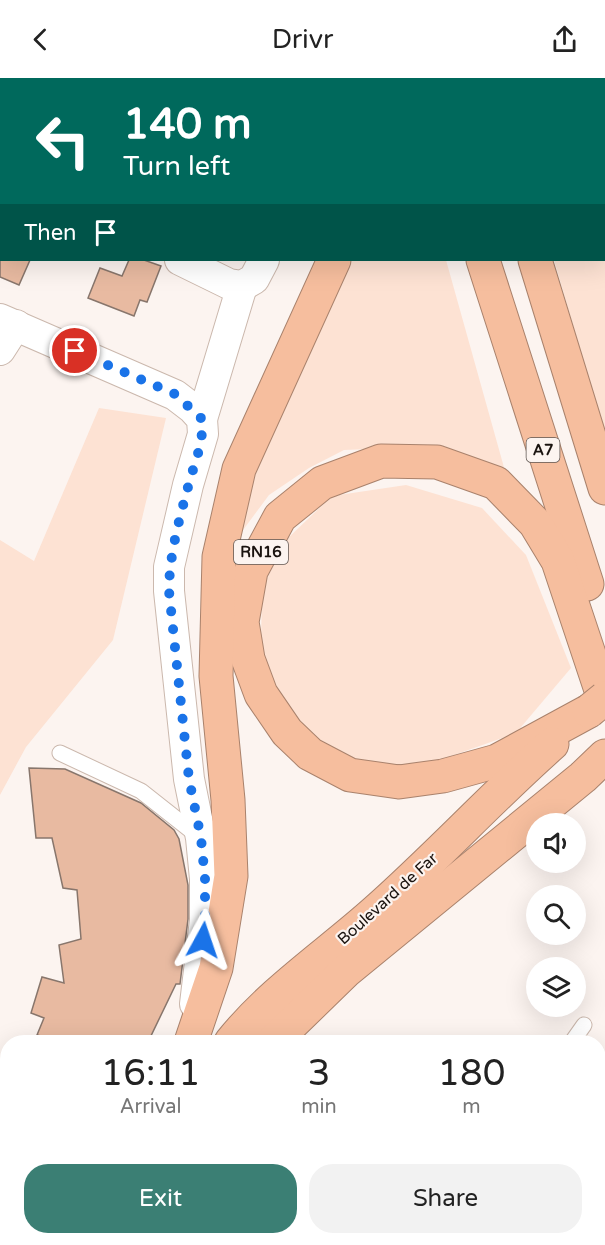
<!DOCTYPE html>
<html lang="en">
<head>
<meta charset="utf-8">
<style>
  :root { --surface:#fff; --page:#f2f2f2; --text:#222; --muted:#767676; --accent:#3b7f74 }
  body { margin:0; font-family:"Varela Round",sans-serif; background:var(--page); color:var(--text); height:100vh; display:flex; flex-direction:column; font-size:22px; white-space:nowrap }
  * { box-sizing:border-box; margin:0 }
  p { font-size:20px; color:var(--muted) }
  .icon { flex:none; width:33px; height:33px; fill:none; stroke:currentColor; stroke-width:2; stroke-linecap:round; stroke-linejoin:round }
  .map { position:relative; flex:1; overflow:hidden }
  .details { position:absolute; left:0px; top:957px; width:606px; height:210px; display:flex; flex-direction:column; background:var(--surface); border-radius:24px 24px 0 0; box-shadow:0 6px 24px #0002 }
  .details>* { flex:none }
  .guide { position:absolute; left:0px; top:0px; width:606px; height:183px; box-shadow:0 6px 24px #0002; background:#00695c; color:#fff; overflow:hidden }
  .tools { position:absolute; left:526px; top:735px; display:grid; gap:12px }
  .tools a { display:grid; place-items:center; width:60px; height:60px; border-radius:50%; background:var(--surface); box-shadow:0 6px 24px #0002; font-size:30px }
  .pin { position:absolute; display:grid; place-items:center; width:51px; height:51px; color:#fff; margin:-26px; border:3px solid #fff; border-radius:50%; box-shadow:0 2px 6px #0007 }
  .me { position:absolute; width:66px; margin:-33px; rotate:5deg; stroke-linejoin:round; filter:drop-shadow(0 0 4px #0008) }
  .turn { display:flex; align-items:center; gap:21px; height:126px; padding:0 24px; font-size:27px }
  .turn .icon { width:78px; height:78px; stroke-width:2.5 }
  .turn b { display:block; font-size:42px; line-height:51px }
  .then { display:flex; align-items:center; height:57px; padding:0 24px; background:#0003; gap:12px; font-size:22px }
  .eta { display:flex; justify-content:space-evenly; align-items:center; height:102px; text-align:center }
  .eta b { font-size:36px; font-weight:600; line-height:42px }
  .cta { display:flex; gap:12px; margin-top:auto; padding:12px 24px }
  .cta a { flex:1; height:69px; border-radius:24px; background:var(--accent); color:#fff; font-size:24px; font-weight:600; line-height:69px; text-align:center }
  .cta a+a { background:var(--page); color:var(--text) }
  header { display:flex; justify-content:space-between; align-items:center; height:78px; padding:0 24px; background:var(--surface); font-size:27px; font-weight:600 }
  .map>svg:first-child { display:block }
</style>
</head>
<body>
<header><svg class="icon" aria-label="back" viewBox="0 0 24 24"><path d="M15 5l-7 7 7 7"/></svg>Drivr<svg class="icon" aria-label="share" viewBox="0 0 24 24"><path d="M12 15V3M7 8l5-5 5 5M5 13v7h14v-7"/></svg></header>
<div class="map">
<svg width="605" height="1167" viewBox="0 0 605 1167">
  <rect width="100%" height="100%" fill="#fcf4f0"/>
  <g fill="#fde2d3">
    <path d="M605,143V357L554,182H604Z"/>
    <path d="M345,182H446L505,393L444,368L344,372L309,390L269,417L232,467L246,415Z"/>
    <path d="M99,330L166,340L113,562L26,669L0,717V462L34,483Z"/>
    <path d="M406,407L482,430L526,477L571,590L516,655L440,682L378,691L334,680L296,646L268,602L261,562L262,510L287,461L332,418Z"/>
  </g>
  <g fill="#e8baa1" stroke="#88766c" stroke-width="1.5">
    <path d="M0,182H30L19,207L0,199Z"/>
    <path d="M129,182H144L161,188L147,224L140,222L134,238L88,220L100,190L122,198Z"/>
    <path d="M29,690L65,691L141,725L174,752L179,761L188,807V841L180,906H176L148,964H51L52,961L37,957L44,940L31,935L42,899L64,905L59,867L81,861L77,812L63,810L52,760H36Z"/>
  </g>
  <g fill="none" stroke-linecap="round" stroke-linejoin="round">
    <defs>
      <g id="lane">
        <path d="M60,675L141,713L198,758"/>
        <path d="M572,964L584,947"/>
        <path d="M598,1108L605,1112"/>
      </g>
      <g id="street">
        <path d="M102,2L104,0"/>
        <path d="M316,2V0"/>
        <path d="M0,83L2,86"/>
        <path d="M180,182L229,206L242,208L254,201L264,182"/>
        <path d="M0,241L175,317L192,330L202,341L203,356L188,407L169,489V513L189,701L201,760L205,801V842L195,926"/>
        <path d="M0,272L16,247"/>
        <path d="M202,341L242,208"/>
      </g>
      <g id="highway">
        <path d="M426,0V2"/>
        <path d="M479,0V2"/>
        <path d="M516,0V2"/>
        <path d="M375,2V0"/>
        <path d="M604,118H605"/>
        <path d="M483,182L587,506"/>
        <path d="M535,182L605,410"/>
        <path d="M589,633L497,683L443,698L399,704L350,697L310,676L287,654L261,616L248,581L242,544L251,493L280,439L322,405L381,383L437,384L496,405L535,445L558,483L605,624"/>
        <path d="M191,964L216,890L231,798L228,722L216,598L219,479L239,391L334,182"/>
        <path d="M231,964C272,913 328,876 376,833C437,779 492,719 552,666"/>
        <path d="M273,964L346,893L583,699L605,678"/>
        <path d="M111,1167L114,1160"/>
        <path d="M145,1167L148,1160"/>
      </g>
    </defs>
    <use href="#lane" stroke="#cbb8ad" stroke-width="17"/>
    <use href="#street" stroke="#cbb8ad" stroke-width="32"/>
    <use href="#highway" stroke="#a9826c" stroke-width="35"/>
    <path stroke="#948c88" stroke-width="4" stroke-dasharray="1.5 4.5" stroke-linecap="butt" d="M77,1167L81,1160"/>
    <use href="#lane" stroke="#fff" stroke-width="15"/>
    <use href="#street" stroke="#fff" stroke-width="30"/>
    <use href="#highway" stroke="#f6be9e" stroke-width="33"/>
    <defs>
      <path id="highway-bridge" d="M589,633L605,620"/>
    </defs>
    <use href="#highway-bridge" stroke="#a9826c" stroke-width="35" stroke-linecap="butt"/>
    <use href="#highway-bridge" stroke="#f6be9e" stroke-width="33"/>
  </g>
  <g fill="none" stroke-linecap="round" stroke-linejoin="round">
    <path stroke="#1a73e8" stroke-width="10" stroke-dasharray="0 18" d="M75,273L175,316L202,341C204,366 194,385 188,409C179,442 169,479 169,513L189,701L201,760L205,801V842L203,862"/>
  </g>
  <g text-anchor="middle" stroke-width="4.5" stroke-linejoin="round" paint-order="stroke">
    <g fill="#fcf4f0" stroke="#5e5652" stroke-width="1.5">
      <rect x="526.5" y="360" width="33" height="24" rx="4.5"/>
      <rect x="234" y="462" width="54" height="24" rx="4.5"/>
    </g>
    <g font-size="15" font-weight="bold" fill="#1a130f">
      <text x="543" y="377">A7</text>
      <text x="261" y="479">RN16</text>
    </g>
    <g font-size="16" fill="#1a130f" stroke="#fcf4f0">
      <text transform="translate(387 820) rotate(-42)" y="6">Boulevard de Far</text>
    </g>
  </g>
</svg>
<div class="tools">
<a><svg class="icon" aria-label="sound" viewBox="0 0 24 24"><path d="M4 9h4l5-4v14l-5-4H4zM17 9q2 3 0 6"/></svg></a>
<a><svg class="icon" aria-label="search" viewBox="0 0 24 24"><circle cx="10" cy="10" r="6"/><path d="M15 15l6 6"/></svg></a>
<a><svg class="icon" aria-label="layers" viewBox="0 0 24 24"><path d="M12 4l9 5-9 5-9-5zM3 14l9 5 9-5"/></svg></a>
</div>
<div class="pin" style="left:75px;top:273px;background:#d93025"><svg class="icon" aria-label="arrive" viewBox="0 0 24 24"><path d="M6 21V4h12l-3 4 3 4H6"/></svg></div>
<svg class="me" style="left:203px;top:862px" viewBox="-20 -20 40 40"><path d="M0-17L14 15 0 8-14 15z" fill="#1a73e8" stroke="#fff" stroke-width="4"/></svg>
<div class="guide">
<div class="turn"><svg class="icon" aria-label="left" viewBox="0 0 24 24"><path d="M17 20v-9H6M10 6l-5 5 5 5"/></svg><div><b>140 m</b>Turn left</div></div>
<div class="then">Then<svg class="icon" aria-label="arrive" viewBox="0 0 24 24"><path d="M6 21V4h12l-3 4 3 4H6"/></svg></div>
</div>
<section class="details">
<div class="eta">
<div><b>16:11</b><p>Arrival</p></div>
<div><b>3</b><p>min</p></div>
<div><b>180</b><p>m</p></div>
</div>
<div class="cta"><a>Exit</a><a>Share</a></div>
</section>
</div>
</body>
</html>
